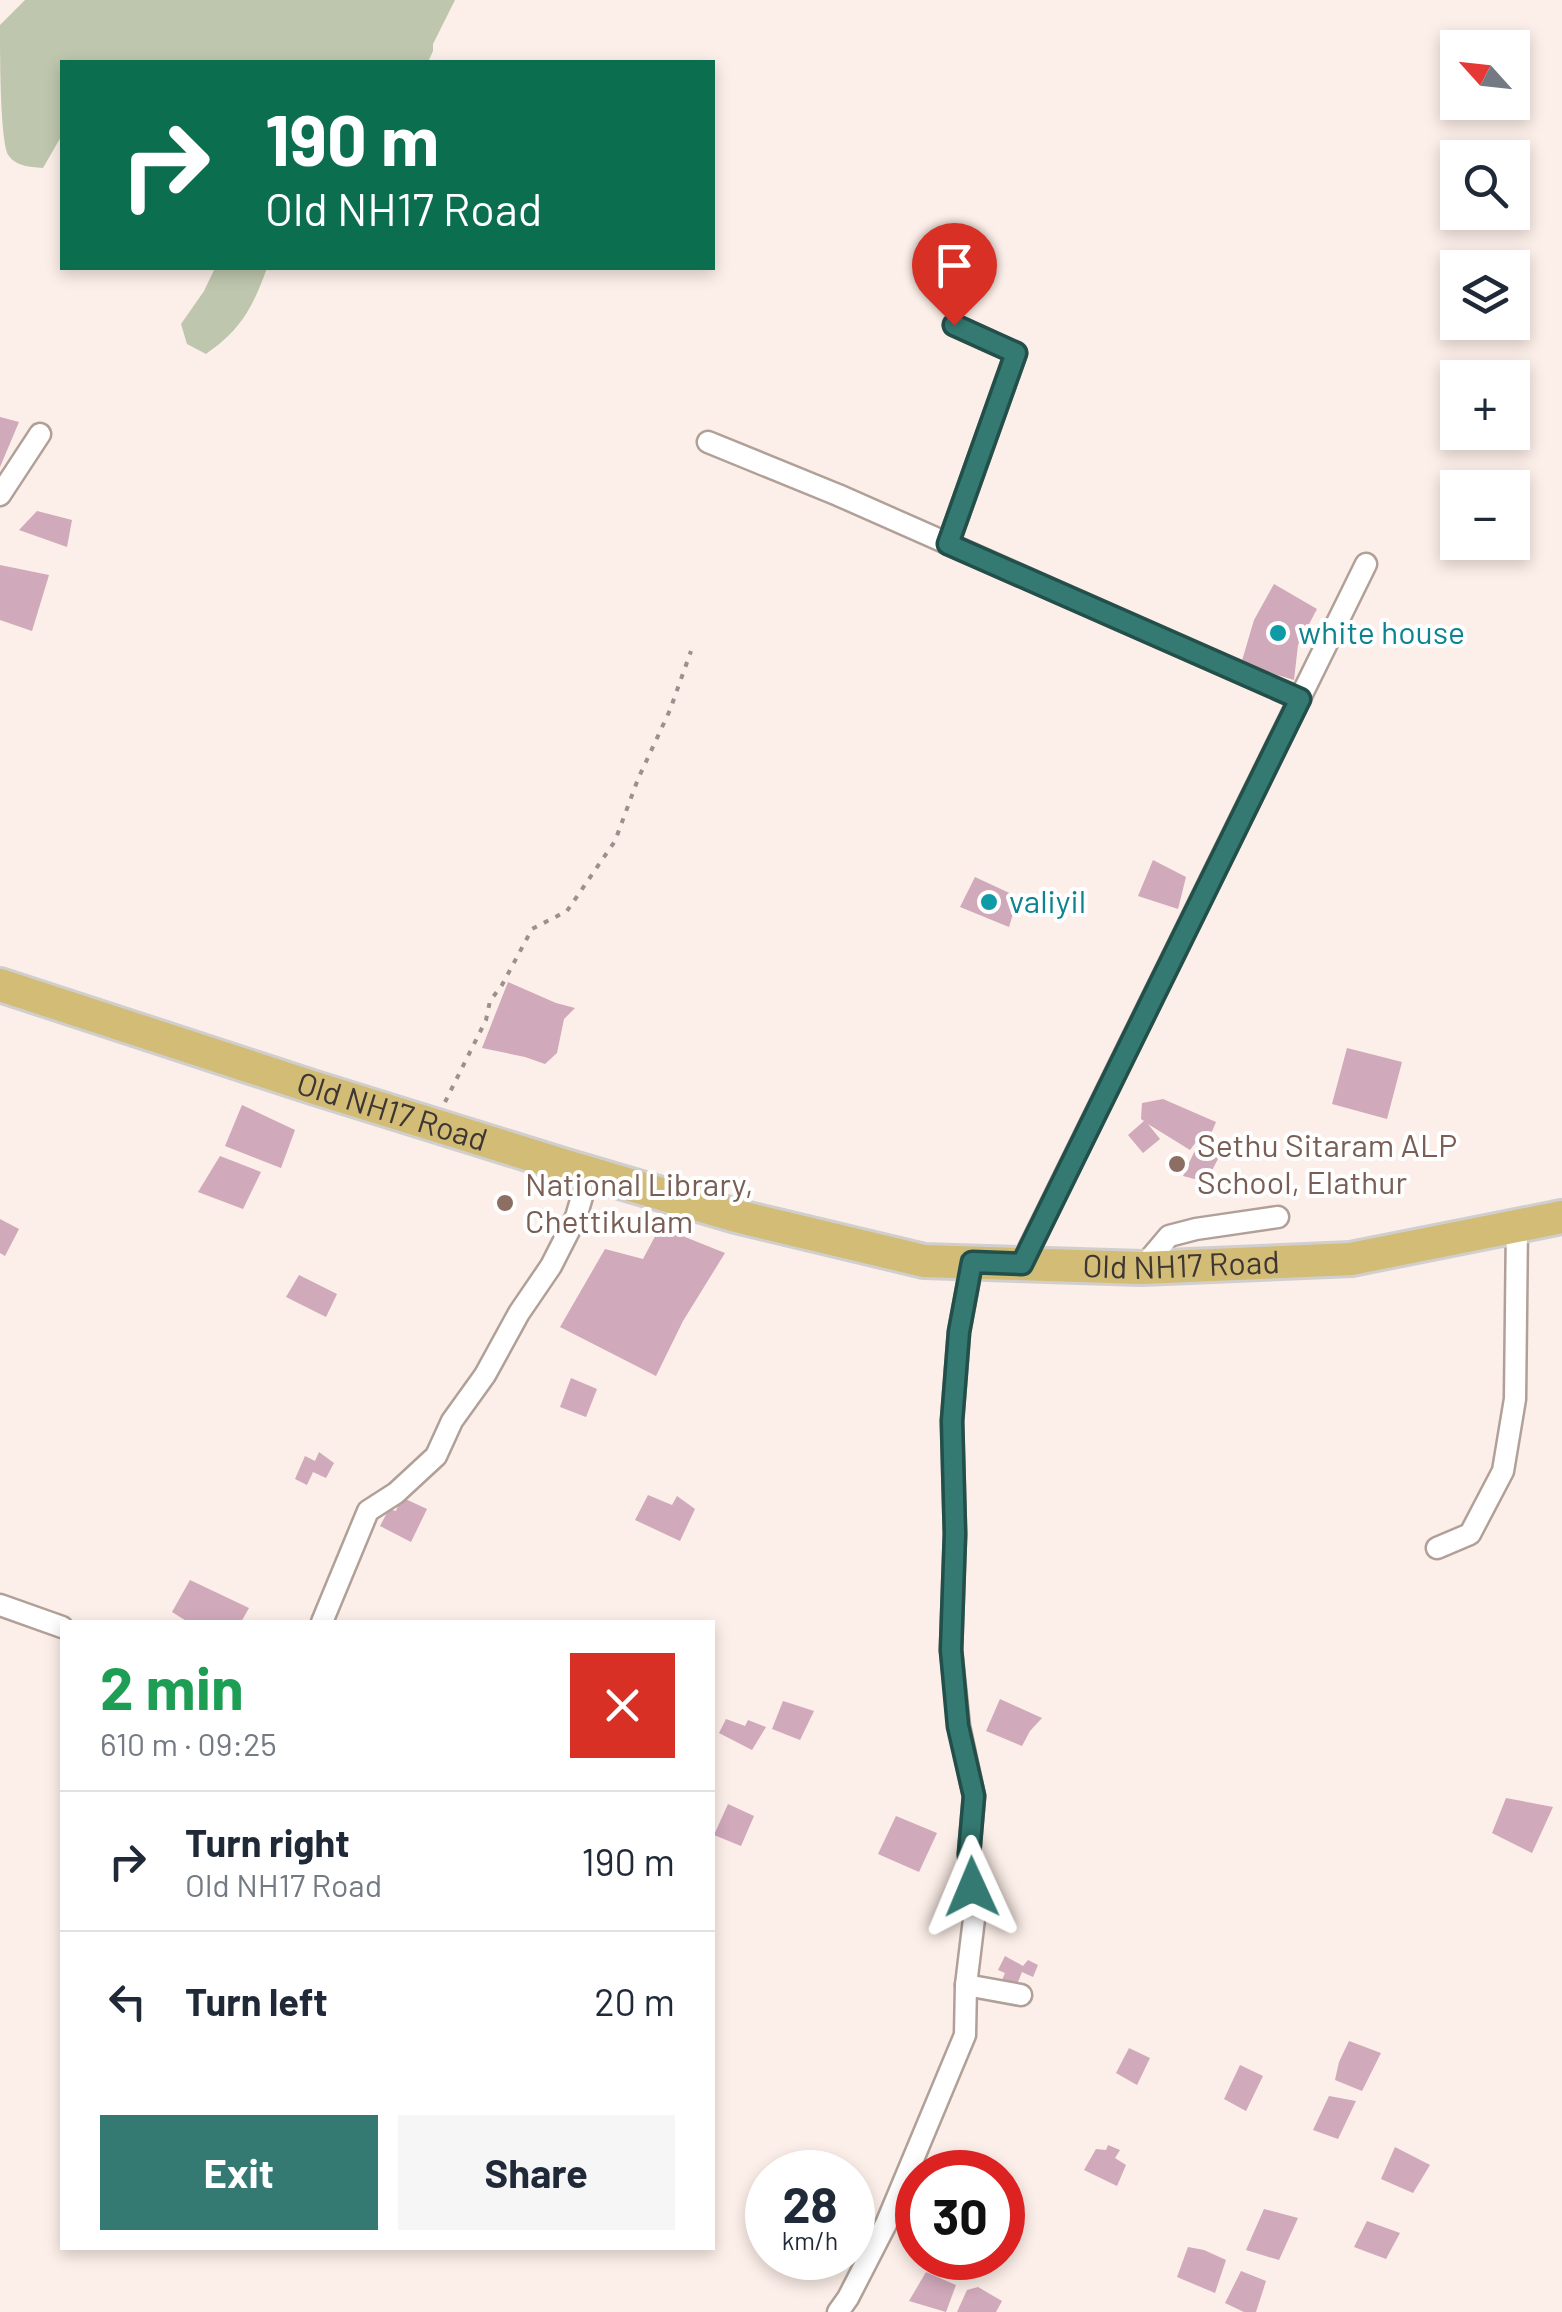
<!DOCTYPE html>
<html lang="en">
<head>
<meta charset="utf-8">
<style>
  :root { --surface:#fff; --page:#f6f6f7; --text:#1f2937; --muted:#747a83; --line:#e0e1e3; --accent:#347a72 }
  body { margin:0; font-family:Barlow,sans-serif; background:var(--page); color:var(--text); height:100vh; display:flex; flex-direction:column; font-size:38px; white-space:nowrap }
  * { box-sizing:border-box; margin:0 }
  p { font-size:32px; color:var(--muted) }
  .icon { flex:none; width:55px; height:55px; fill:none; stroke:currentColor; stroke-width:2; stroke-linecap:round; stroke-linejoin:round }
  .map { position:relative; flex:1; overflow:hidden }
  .sheet { position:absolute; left:60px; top:1620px; width:655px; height:630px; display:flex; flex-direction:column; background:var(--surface); border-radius:0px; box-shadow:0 5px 15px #0003 }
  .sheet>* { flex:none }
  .guide { position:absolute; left:60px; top:60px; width:655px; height:210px; border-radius:0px; box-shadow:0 5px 15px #0003; background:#0b6e4f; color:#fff; overflow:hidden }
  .needle { width:65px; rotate:297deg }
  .fabs { position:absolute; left:1440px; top:30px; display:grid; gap:20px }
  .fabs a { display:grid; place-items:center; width:90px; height:90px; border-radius:0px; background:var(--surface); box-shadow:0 5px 15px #0003; font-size:50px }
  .speed { position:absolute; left:745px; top:2150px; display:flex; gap:20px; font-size:50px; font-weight:700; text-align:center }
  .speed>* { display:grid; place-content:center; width:130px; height:130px; border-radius:50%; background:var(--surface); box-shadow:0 5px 15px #0003; line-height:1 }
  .speed small { font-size:25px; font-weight:400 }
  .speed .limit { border:15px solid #d22; background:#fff; color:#111 }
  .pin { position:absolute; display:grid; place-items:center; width:85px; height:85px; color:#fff; margin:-102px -42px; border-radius:50% 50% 50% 0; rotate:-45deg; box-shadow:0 0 10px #0007 }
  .pin .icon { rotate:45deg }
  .me { position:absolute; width:110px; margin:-55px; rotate:359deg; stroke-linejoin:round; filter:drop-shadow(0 0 8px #0008) }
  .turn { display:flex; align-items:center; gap:35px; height:210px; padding:0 40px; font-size:45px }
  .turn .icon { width:130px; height:130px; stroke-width:2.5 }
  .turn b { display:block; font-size:70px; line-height:85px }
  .round { display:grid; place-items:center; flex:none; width:105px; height:105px; border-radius:0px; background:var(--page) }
  .overview { display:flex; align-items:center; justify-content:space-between; height:170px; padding:0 40px }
  h1 { font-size:60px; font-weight:700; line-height:75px; color:#1e9e55 }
  .button { display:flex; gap:20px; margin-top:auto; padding:20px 40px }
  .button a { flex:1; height:115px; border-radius:0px; background:var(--accent); color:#fff; font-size:40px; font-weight:700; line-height:115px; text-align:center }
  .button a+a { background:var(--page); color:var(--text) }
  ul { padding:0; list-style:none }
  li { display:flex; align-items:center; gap:30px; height:140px; padding:0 40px; border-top:2px solid var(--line) }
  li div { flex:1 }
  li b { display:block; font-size:38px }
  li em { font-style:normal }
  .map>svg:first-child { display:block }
</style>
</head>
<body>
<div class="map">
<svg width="1562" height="2312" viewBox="0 0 1562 2312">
  <rect width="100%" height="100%" fill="#fceee8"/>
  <g fill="#bec7ad">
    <path d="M25,0H455L433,44V51L428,62H62V135L43,168C29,167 14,166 7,153C0,130 0,55 0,25Z"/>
    <path d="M215,268H267C253,307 241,330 206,354L187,344L181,324L204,291Z"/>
  </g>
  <g fill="#d0a9ba">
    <path d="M0,417L19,422L0,467Z"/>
    <path d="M37,511L72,520L67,547L19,530Z"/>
    <path d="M0,565L49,575L32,631L0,620Z"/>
    <path d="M1274,584L1317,609L1298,645L1294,680L1241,664L1254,620Z"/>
    <path d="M1153,860L1186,877L1178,909L1138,896Z"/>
    <path d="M975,877L1018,897L1009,927L960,907Z"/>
    <path d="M508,982L556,1003L575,1008L564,1019L557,1053L545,1064L525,1057L482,1048Z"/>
    <path d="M1347,1048L1402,1062L1387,1119L1332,1104Z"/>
    <path d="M1163,1099L1216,1122L1207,1143L1196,1142L1190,1150L1148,1124L1160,1139L1143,1153L1128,1135L1144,1121L1141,1119L1142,1103Z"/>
    <path d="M242,1105L295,1130L281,1168L225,1146Z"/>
    <path d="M1197,1146L1220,1155L1206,1182L1183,1176Z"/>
    <path d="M220,1156L261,1172L243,1209L198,1192Z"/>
    <path d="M0,1219L19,1229L5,1256L0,1253Z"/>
    <path d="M660,1227L725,1253L683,1321L656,1376L560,1327L605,1249L643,1259Z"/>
    <path d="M299,1275L337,1294L326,1317L286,1297Z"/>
    <path d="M571,1378L597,1389L586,1417L560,1407Z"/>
    <path d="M319,1452L334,1463L326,1478L313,1472L307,1485L295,1479L305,1456L315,1461Z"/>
    <path d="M648,1495L672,1505L677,1496L695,1509L680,1541L635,1520Z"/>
    <path d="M401,1497L427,1509L411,1542L380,1526L389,1509L396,1511Z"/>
    <path d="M190,1580L249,1608L241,1622H188L172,1612Z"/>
    <path d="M1000,1699L1042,1718L1030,1731L1022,1746L986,1731Z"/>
    <path d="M783,1701L814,1711L800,1740L772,1729Z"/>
    <path d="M726,1719L745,1726L748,1720L766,1727L752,1750L719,1733Z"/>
    <path d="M1506,1798L1553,1807L1532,1853L1492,1833Z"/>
    <path d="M728,1804L754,1816L741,1846L714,1835Z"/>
    <path d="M896,1816L937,1833L919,1872L878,1854Z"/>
    <path d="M1005,1956L1023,1966L1028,1960L1038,1965L1033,1977L1022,1972L1016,1987L1002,1980L1005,1973L998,1970Z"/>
    <path d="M1349,2041L1381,2053L1362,2091L1335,2080L1339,2062Z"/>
    <path d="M1129,2048L1150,2058L1137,2085L1116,2073Z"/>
    <path d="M1240,2065L1263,2076L1246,2111L1224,2099Z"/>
    <path d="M1329,2096L1356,2101L1338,2139L1313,2130Z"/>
    <path d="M1108,2145L1120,2150L1115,2158L1126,2165L1117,2186L1084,2170L1096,2149L1106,2150Z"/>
    <path d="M1395,2147L1430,2165L1413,2193L1381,2179Z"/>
    <path d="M1264,2209L1298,2218L1279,2260L1246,2250Z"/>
    <path d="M1367,2221L1400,2233L1386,2259L1354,2247Z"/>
    <path d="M1188,2247L1204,2250L1226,2260L1215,2293L1177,2277Z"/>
    <path d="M1241,2271L1266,2281L1256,2312H1244L1225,2303Z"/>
    <path d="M926,2272L956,2285L946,2312L909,2301Z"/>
    <path d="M978,2287L1002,2301L996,2312H957L967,2290Z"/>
  </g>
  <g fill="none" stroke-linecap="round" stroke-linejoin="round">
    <defs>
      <g id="minor">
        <path d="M708,442L838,495L1300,699"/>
        <path d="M0,495L40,434"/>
        <path d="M948,544L1016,353L954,325"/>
        <path d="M1021,1265L1366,564"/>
        <path d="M1142,1268L1169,1236L1196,1229L1278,1217"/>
        <path d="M1437,1548L1470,1534L1503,1471L1515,1399L1517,1225"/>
        <path d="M0,1605L62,1627"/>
        <path d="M322,1622L368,1511L396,1493L436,1456L452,1421L485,1375L519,1313L551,1266L576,1217L589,1173"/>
        <path d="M966,1985L1021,1995"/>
        <path d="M838,2312L848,2298L886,2224L965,2035L966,1985L974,1919L969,1854L974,1796L959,1726L951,1650L955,1534L952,1421L959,1332L972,1263"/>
      </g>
      <g id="primary">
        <path id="s1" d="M0,985L312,1087L566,1166L736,1216L924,1261L1142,1268L1351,1259L1562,1217"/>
      </g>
    </defs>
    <use href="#minor" stroke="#b0a098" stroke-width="25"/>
    <use href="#primary" stroke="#d0cfce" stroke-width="38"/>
    <path stroke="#9b908c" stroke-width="4" stroke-dasharray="5 8" stroke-linecap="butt" d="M445,1102L486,1020L490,1001L502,985L532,929L567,911L615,841L638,779L670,710L691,651"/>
    <use href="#minor" stroke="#fff" stroke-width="20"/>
    <use href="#primary" stroke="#d2bc76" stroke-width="32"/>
  </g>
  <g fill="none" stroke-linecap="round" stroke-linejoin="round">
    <defs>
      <path id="route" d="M954,325L1016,353L948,544L1300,699L1022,1264L972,1262L959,1332L952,1421L955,1534L951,1650L958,1726L974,1796L969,1854L972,1887"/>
    </defs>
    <use href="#route" stroke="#224f4a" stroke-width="25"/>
    <use href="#route" stroke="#347a72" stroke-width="18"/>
  </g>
  <g fill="#0f9aa8" stroke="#fff" stroke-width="4">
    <circle cx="1278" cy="633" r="10"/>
    <circle cx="989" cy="902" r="10"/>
  </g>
  <g fill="#8d6e63" stroke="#fff" stroke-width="4">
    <circle cx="1177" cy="1164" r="10"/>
    <circle cx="505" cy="1203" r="10"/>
  </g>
  <g text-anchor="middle" stroke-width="8" stroke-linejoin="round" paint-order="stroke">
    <g font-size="32" fill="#0d838f" stroke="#fff" text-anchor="start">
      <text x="1298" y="644">white house</text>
      <text x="1009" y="913">valiyil</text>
    </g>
    <g font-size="32" fill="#3d3633" stroke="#fff">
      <text dy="11" stroke="none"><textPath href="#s1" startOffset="412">Old NH17 Road</textPath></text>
      <text dy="11" stroke="none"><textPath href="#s1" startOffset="1222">Old NH17 Road</textPath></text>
    </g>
    <g font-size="32" fill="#785e54" stroke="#fff" text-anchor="start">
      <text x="1197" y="1157">Sethu Sitaram ALP<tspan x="1197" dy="37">School, Elathur</tspan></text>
      <text x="525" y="1196">National Library,<tspan x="525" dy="37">Chettikulam</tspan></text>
    </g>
  </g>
</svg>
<div class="fabs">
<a><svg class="needle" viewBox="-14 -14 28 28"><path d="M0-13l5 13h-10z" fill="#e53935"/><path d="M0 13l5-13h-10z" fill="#747a83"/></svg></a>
<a><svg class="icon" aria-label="search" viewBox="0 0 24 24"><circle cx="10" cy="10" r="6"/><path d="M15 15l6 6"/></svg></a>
<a><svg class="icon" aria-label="layers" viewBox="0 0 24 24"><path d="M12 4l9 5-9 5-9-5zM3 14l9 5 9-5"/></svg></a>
<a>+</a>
<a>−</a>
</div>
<div class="speed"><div>28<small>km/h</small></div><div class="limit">30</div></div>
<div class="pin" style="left:954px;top:325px;background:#d93025"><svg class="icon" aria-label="arrive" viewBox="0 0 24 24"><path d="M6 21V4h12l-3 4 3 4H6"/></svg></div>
<svg class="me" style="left:972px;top:1887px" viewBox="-20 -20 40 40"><path d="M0-17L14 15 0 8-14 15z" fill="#347a72" stroke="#fff" stroke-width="4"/></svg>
<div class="guide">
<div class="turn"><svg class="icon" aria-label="right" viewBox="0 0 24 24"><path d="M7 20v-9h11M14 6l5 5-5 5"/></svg><div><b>190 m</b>Old NH17 Road</div></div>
</div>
<section class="sheet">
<div class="overview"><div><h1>2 min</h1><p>610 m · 09:25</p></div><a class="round" style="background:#d93025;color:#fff"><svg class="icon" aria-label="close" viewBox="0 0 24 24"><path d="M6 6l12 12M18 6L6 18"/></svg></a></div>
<ul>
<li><svg class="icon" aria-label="right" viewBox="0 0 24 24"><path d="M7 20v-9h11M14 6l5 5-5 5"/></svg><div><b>Turn right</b><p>Old NH17 Road</p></div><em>190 m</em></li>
<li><svg class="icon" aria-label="left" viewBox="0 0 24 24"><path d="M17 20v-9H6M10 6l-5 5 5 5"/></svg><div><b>Turn left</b></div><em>20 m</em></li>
</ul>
<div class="button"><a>Exit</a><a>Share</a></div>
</section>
</div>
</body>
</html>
